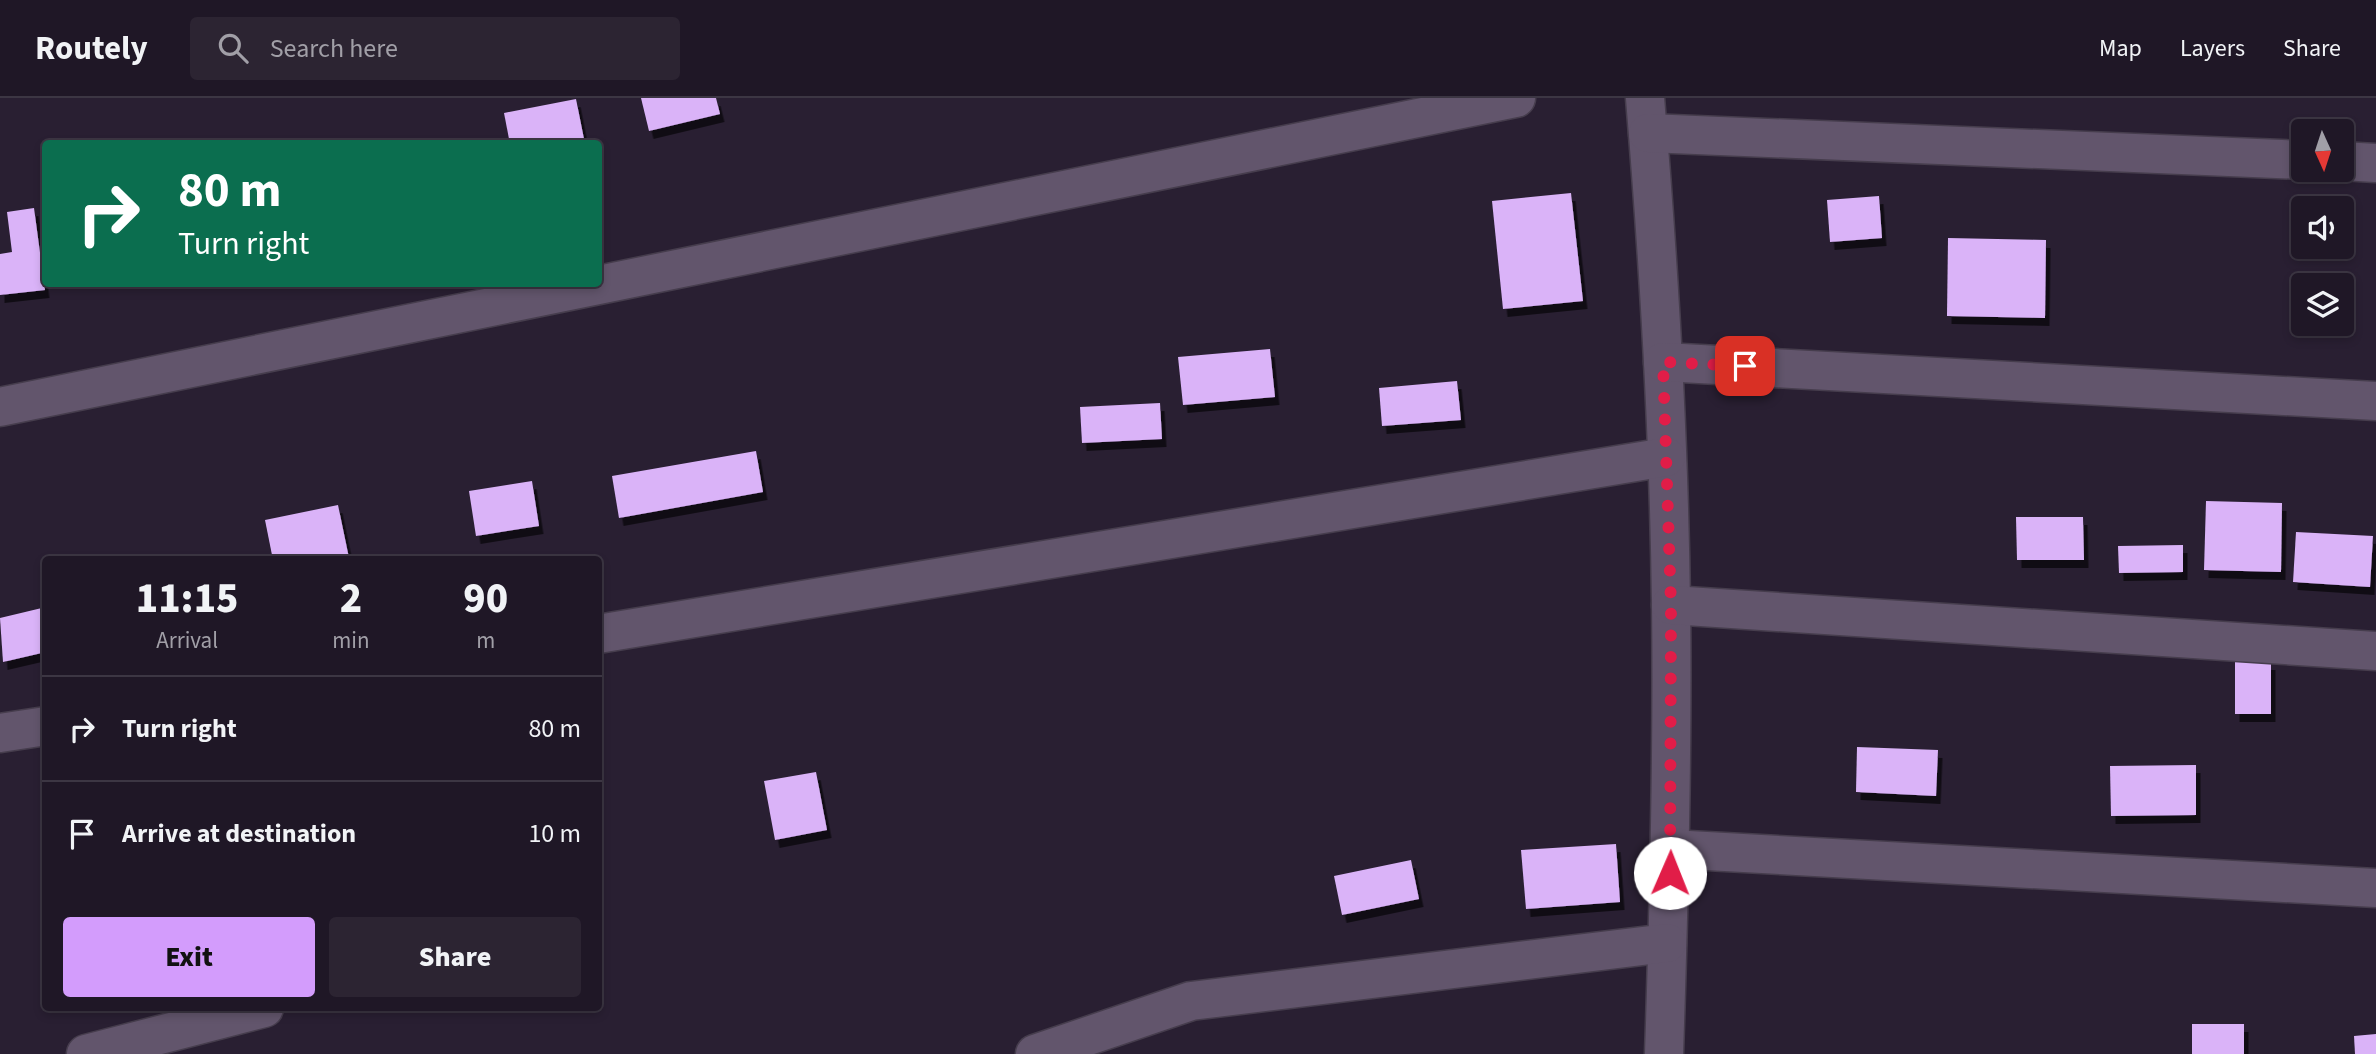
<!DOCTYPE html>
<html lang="en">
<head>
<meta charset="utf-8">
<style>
  :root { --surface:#1f1726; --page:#2c2432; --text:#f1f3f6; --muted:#a19fa7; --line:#3c3643; --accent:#d39cfc }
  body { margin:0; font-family:"Source Sans 3",sans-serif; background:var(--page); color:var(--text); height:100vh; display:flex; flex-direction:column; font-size:26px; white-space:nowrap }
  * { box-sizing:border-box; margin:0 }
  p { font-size:23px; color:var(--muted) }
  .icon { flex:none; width:38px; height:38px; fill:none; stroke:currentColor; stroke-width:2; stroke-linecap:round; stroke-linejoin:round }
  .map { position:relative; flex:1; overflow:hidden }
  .details { position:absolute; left:42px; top:458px; width:560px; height:455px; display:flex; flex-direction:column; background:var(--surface); border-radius:7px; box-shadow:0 4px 10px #0003,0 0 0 2px var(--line) }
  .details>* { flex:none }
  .banner { position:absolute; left:42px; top:42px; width:560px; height:147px; border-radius:7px; box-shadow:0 4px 10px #0003,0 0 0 2px var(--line); background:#0b6e4f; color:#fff; overflow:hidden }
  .needle { width:46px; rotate:177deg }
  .tools { position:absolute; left:2291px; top:21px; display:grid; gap:14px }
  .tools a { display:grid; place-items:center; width:63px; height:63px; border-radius:7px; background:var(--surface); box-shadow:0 4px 10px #0003,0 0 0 2px var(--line); font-size:35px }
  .pin { position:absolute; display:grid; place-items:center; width:60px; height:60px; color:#fff; margin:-30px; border-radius:14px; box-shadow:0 4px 10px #0006 }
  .me { position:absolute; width:77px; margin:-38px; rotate:1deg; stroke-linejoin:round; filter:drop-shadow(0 0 5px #0008) }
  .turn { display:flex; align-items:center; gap:24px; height:147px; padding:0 21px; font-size:32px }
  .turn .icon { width:91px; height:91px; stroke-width:2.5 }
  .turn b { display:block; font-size:49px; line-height:60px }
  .eta { display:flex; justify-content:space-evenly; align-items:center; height:119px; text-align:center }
  .eta b { font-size:42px; font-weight:800; line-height:49px }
  .primary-button { display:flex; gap:14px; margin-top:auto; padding:14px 21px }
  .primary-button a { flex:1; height:80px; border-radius:7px; background:var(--accent); color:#111; font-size:28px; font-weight:800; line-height:80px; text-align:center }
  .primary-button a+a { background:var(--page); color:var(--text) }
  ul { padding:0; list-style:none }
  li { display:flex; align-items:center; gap:21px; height:105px; padding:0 21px; border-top:2px solid var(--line) }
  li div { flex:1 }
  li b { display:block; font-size:26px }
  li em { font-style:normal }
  header { display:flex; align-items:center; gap:42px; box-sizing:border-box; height:98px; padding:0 35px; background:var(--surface); border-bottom:2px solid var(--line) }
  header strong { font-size:33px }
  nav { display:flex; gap:38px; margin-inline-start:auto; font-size:24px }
  .search { width:490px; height:63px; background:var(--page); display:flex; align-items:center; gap:18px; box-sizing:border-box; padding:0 24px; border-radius:7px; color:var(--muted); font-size:26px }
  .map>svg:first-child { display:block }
</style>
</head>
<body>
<header>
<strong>Routely</strong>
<div class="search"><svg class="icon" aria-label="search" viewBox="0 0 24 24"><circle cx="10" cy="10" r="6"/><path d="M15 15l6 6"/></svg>Search here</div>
<nav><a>Map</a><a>Layers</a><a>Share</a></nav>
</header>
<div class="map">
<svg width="2376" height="956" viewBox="0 0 2376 956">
  <defs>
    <filter id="shadow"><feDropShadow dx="4.5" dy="8" stdDeviation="0" flood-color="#0009"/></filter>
  </defs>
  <rect width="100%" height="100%" fill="#291f32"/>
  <g fill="#dab3f8" filter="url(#shadow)">
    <path d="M641,0H716L720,16L649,33Z"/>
    <path d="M576,1L585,46H510L504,15Z"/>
    <path d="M1571,95L1583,203L1503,211L1492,103Z"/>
    <path d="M1879,98L1882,140L1830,144L1827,102Z"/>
    <path d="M34,110L45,192L0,197V156L12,154L7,114Z"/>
    <path d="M1948,140L2046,142L2045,220L1947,218Z"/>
    <path d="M1270,251L1275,299L1183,307L1178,259Z"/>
    <path d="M1457,283L1461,322L1382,328L1379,290Z"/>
    <path d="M1160,305L1162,341L1082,345L1080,309Z"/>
    <path d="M756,353L763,394L619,420L612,378Z"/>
    <path d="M532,383L539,428L476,438L469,393Z"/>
    <path d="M2206,403L2282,405L2281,474L2204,472Z"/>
    <path d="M338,407L349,460L273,462L265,422Z"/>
    <path d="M2016,419H2083L2084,462H2017Z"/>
    <path d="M2296,434L2373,438L2370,489L2293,484Z"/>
    <path d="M2183,447V474L2119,475L2118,448Z"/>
    <path d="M46,509V554L3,564L0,520Z"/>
    <rect x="2235" y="564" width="36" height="52"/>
    <path d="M1857,649L1938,652L1936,698L1856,694Z"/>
    <path d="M2196,667V717L2111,718L2110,668Z"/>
    <path d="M816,674L827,732L775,742L764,683Z"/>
    <path d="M1616,746L1620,804L1526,811L1521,752Z"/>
    <path d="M1411,762L1419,801L1342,817L1334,778Z"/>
    <rect x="2192" y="926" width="52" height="30"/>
    <path d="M2376,936V956H2355L2354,938Z"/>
  </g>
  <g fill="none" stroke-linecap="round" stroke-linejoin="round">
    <defs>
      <g id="minor">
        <path d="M1645,0C1659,168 1669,338 1671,507C1673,657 1669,806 1664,956"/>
        <path d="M1648,35L2303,62"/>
        <path d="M2342,63L2376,65"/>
        <path d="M1663,264L2376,303"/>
        <path d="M0,309L1516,0"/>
        <path d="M1671,507L2376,553"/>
        <path d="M598,536L1666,359"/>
        <path d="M0,635L46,628"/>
        <path d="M1670,751L2376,790"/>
        <path d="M86,956L264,910"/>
        <path d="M1035,956L1191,903L1667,845"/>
      </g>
    </defs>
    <use href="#minor" stroke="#463d4d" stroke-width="41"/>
    <use href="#minor" stroke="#62556c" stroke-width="38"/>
  </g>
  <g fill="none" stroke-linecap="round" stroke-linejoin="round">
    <path stroke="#e11d48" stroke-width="12" stroke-dasharray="0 21.6" d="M1670,775L1671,507L1663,264L1745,268"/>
  </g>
</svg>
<div class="tools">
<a><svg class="needle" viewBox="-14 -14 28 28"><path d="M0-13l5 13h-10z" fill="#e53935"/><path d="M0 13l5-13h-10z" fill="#a19fa7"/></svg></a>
<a><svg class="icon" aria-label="sound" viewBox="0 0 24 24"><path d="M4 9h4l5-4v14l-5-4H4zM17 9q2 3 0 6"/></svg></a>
<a><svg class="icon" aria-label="layers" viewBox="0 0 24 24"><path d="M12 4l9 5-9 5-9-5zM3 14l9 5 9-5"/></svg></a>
</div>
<div class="pin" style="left:1745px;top:268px;background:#d93025"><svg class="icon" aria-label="arrive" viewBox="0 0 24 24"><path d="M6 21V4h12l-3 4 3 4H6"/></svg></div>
<svg class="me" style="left:1670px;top:775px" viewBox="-20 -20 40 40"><circle r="19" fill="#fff"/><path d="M0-13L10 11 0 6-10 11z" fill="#e11d48"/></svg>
<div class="banner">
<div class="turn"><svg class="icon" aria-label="right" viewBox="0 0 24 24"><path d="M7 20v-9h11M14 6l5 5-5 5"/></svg><div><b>80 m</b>Turn right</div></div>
</div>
<section class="details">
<div class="eta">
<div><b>11:15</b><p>Arrival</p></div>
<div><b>2</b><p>min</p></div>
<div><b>90</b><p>m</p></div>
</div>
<ul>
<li><svg class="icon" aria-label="right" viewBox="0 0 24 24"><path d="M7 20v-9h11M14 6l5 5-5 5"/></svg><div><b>Turn right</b></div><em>80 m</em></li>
<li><svg class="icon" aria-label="arrive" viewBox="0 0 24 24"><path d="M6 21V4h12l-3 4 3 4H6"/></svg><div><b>Arrive at destination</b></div><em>10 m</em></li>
</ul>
<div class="primary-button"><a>Exit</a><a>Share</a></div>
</section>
</div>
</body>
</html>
